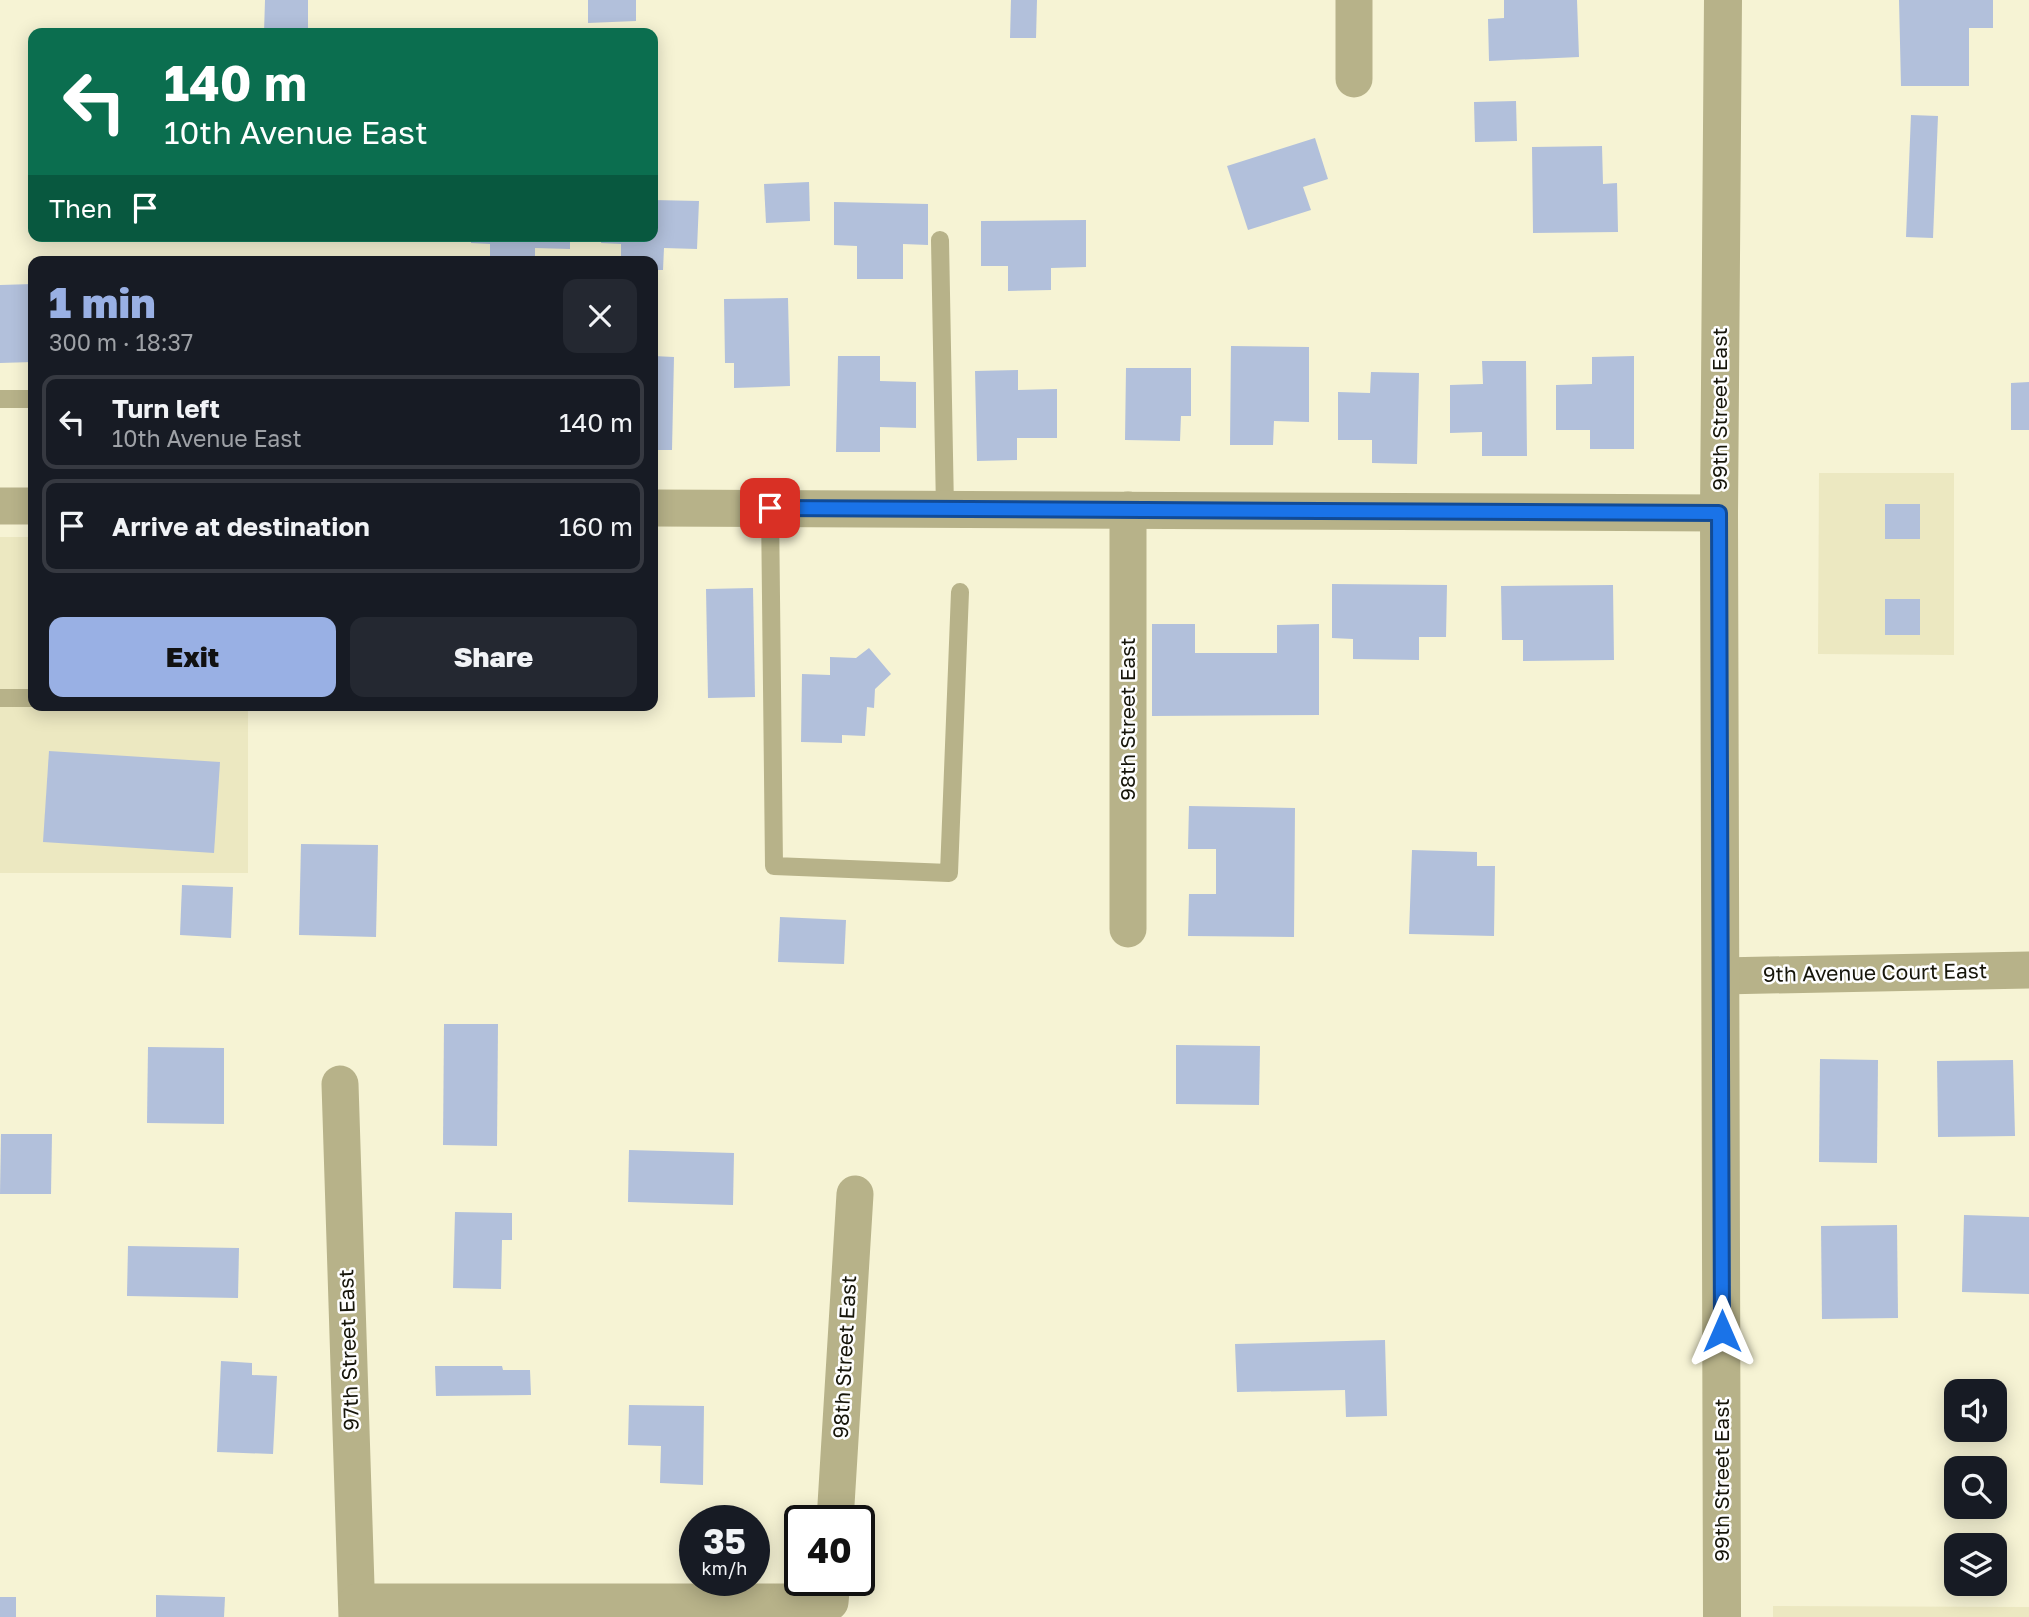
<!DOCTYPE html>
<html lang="en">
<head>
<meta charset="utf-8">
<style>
  :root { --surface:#171b24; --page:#242831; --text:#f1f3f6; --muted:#9ea1a6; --line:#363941; --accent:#99b0e4 }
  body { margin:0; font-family:"Golos Text",sans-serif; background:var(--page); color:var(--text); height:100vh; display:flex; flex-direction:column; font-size:26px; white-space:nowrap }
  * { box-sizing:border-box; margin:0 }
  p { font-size:23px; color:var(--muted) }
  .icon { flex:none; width:38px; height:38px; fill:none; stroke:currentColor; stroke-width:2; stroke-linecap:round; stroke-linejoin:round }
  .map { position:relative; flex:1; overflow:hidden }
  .sheet { position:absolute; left:28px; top:256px; width:630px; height:455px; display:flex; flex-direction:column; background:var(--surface); border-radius:14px; box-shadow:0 4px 18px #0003 }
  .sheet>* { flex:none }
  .hud { position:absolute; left:28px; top:28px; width:630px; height:214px; border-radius:14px; box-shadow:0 4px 18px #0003; background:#0b6e4f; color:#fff; overflow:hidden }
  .buttons { position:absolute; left:1944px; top:1379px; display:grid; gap:14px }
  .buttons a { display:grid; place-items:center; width:63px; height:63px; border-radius:14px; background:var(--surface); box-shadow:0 4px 18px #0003; font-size:35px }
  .speed { position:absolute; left:679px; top:1505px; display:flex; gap:14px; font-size:35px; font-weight:700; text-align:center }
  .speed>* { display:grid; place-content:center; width:91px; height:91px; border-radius:50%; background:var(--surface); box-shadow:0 4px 18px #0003; line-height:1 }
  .speed small { font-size:18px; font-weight:400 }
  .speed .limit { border:4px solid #111; border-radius:10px; background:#fff; color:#111 }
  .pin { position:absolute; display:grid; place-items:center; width:60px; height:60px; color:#fff; margin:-30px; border-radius:14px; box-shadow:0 4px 10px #0006 }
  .me { position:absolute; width:77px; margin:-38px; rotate:0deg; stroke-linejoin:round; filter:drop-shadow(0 0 5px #0008) }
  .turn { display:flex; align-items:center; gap:24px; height:147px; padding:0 21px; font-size:32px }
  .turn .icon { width:91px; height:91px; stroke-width:2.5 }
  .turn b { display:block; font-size:49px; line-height:60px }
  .then { display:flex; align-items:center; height:66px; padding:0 21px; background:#0003; gap:14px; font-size:26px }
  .round { display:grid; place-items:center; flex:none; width:74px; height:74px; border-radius:14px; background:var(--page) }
  .head { display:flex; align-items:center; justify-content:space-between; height:119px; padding:0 21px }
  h1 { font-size:42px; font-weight:800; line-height:52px; color:var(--accent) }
  .cta { display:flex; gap:14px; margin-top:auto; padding:14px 21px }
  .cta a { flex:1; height:80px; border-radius:14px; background:var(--accent); color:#111; font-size:28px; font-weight:800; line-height:80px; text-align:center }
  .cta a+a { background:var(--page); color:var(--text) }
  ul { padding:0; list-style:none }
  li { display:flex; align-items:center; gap:21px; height:94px; margin:0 14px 10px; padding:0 7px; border:4px solid var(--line); border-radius:14px }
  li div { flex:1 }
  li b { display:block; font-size:26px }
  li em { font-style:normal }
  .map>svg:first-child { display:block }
</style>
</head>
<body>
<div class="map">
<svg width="2029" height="1617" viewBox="0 0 2029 1617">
  <rect width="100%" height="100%" fill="#f6f3d4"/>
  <g fill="#ece8c1">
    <path d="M1819,473H1954V655L1818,654Z"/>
    <path d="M0,537H33V705H248V873H0Z"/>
    <path d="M1773,1606L2029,1607V1617H1773Z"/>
  </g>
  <g fill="#b2c0db">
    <path d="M265,0H308V33H264Z"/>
    <path d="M588,0H636V21L588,23Z"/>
    <path d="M1011,0H1037L1036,38H1010Z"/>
    <path d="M1504,0H1577L1579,57L1489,61L1488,19L1504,18Z"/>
    <path d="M1899,0H1993V28H1969V86H1901Z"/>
    <path d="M1516,101L1517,141L1475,142L1474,102Z"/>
    <path d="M1911,115L1938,116L1933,238L1906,237Z"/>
    <path d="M1315,138L1328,179L1303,187L1311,210L1248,230L1227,166Z"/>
    <path d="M1602,146L1603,184L1617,183L1618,232L1533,233L1532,147Z"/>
    <path d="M809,182L810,221L766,223L764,184Z"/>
    <path d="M653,200L699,201L697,249L664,248L663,270H653V261H621V244L601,243L602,236H653Z"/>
    <path d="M834,202L928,204V245L903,244V279H857V246L834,245Z"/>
    <path d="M1086,220V267L1051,268V290L1008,291V266H981V221Z"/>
    <path d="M55,236H146V240L55,241Z"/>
    <path d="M471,236H570V249L535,248V261H490V244L471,243Z"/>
    <path d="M33,284V362L0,363V285Z"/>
    <path d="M788,298L790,386L734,388V363H725L724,299Z"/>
    <path d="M1231,346L1309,347V422L1274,421L1273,445H1230Z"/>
    <path d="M653,356L674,357L672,450H653Z"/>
    <path d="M838,356H880V381L916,382V428L880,427V452H836Z"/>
    <path d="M1634,356V449H1590V430H1556V385L1592,384V357Z"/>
    <path d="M1482,361H1526L1527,456H1482V432L1450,433V385L1483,384Z"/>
    <path d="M1126,368H1191V416H1181L1180,441L1125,440Z"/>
    <path d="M1018,370V390L1057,389V438H1017V460L977,461L975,371Z"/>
    <path d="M1371,372L1419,373L1417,464L1372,463V440H1338V392L1370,393Z"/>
    <path d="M2029,382V430H2011V383Z"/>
    <rect x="1885" y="504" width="35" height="35"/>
    <path d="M1332,584L1447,585L1446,637H1419V660L1353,659V639L1332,638Z"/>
    <path d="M1613,585L1614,660L1523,661V640H1502L1501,586Z"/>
    <path d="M753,588L755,697L708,698L706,589Z"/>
    <rect x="1885" y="599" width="35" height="36"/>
    <path d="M1152,624H1195V653H1277V625L1319,624V715L1152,716Z"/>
    <path d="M869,648L891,674L875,689L874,708L867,707L865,736L842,735V743L801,742L802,674L830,675V657L856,658Z"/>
    <rect x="435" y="705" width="36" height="3"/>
    <path d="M49,751L220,762L214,853L43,842Z"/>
    <path d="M1189,806L1295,808L1294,937L1188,936L1189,894H1216V849H1188Z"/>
    <path d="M301,844L378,845L376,937L299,935Z"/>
    <path d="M1412,850L1477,852V866H1495L1494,936L1409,934Z"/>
    <path d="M182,885L233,887L231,938L180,935Z"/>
    <path d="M780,917L846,920L844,964L778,962Z"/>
    <path d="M444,1024H498L497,1146L443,1145Z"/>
    <path d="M1176,1045L1260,1046L1259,1105L1176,1104Z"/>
    <path d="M148,1047L224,1048V1124L147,1123Z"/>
    <path d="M1820,1059L1878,1060L1877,1163L1819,1162Z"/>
    <path d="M2013,1060L2015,1136L1938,1137L1937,1061Z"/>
    <path d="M1,1134H52L51,1194H0Z"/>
    <path d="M629,1150L734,1153L733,1205L628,1202Z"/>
    <path d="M455,1212L512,1213V1240H502L501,1289L453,1288Z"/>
    <path d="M1964,1215L2029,1217V1294L1962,1292Z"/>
    <path d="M1897,1225L1898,1318L1822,1319L1821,1226Z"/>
    <path d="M128,1246L239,1248L238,1298L127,1296Z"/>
    <path d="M1385,1340L1387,1416L1346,1417L1345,1390L1237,1392L1235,1344Z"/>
    <path d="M221,1361L252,1363V1375L277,1376L273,1454L217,1452Z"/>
    <path d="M435,1366H502L503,1370H530L531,1395L436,1396Z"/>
    <path d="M629,1405L704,1406L703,1485L660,1483L661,1446L628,1445Z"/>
    <path d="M156,1595L225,1597L224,1617H156Z"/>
    <rect x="0" y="1597" width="16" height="20"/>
  </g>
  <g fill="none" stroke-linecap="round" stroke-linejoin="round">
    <g stroke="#b7b289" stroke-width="18">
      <path d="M940,240L945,509"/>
      <path d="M0,399H33"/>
      <path d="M770,508L774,866L949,873L960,592"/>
      <path d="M0,698H33"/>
    </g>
    <g stroke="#b7b289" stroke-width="37">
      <path d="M1354,0V79"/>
      <path d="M0,506H33"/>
      <path d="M653,508L1719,513"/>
      <path d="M1128,510V929"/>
      <path d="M1721,976L2029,970"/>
      <path d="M340,1084L357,1617"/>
      <path d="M835,1521L855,1194"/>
      <path d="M357,1602H830L832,1580"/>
    </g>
    <path stroke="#b7b289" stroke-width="38" d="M1722,1617L1719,513L1723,0"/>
  </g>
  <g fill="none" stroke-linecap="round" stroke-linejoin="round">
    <defs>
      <path id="route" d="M770,508L1719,513L1722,1331"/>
    </defs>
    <use href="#route" stroke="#114b97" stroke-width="18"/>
    <use href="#route" stroke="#1a73e8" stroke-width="12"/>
  </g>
  <g text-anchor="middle" stroke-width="5" stroke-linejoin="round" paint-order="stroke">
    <g font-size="21" fill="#16150a" stroke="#fefefe">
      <text transform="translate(1720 409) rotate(-90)" y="7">99th Street East</text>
      <text transform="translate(1128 719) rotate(-90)" y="7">98th Street East</text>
      <text transform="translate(1875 973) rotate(-1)" y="7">9th Avenue Court East</text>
      <text transform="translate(349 1350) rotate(-92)" y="7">97th Street East</text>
      <text transform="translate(845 1357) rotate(-87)" y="7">98th Street East</text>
      <text transform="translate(1722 1480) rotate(-90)" y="7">99th Street East</text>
    </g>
  </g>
</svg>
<div class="buttons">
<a><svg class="icon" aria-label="sound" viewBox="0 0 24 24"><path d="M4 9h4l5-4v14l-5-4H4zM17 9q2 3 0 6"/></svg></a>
<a><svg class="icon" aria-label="search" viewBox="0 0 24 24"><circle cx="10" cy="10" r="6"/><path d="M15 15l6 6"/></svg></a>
<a><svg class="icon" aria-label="layers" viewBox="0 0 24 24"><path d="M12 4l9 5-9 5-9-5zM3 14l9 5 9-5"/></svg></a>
</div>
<div class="speed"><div>35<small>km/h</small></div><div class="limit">40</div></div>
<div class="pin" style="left:770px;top:508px;background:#d93025"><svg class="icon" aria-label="arrive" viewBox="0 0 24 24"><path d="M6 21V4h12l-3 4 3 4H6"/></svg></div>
<svg class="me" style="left:1722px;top:1331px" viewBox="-20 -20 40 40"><path d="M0-17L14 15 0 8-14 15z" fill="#1a73e8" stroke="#fff" stroke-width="4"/></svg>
<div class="hud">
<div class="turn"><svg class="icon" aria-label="left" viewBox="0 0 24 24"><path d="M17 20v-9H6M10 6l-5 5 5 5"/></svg><div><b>140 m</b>10th Avenue East</div></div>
<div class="then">Then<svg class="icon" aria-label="arrive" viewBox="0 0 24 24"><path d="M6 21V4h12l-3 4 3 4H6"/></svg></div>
</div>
<section class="sheet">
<div class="head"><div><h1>1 min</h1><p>300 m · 18:37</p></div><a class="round"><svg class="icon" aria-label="close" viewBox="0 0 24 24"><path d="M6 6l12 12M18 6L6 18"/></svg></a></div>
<ul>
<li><svg class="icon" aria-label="left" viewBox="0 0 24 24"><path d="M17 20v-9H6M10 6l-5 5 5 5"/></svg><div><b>Turn left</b><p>10th Avenue East</p></div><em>140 m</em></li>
<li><svg class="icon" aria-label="arrive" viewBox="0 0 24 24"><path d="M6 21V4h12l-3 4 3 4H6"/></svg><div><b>Arrive at destination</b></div><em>160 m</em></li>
</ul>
<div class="cta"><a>Exit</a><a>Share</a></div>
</section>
</div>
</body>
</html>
